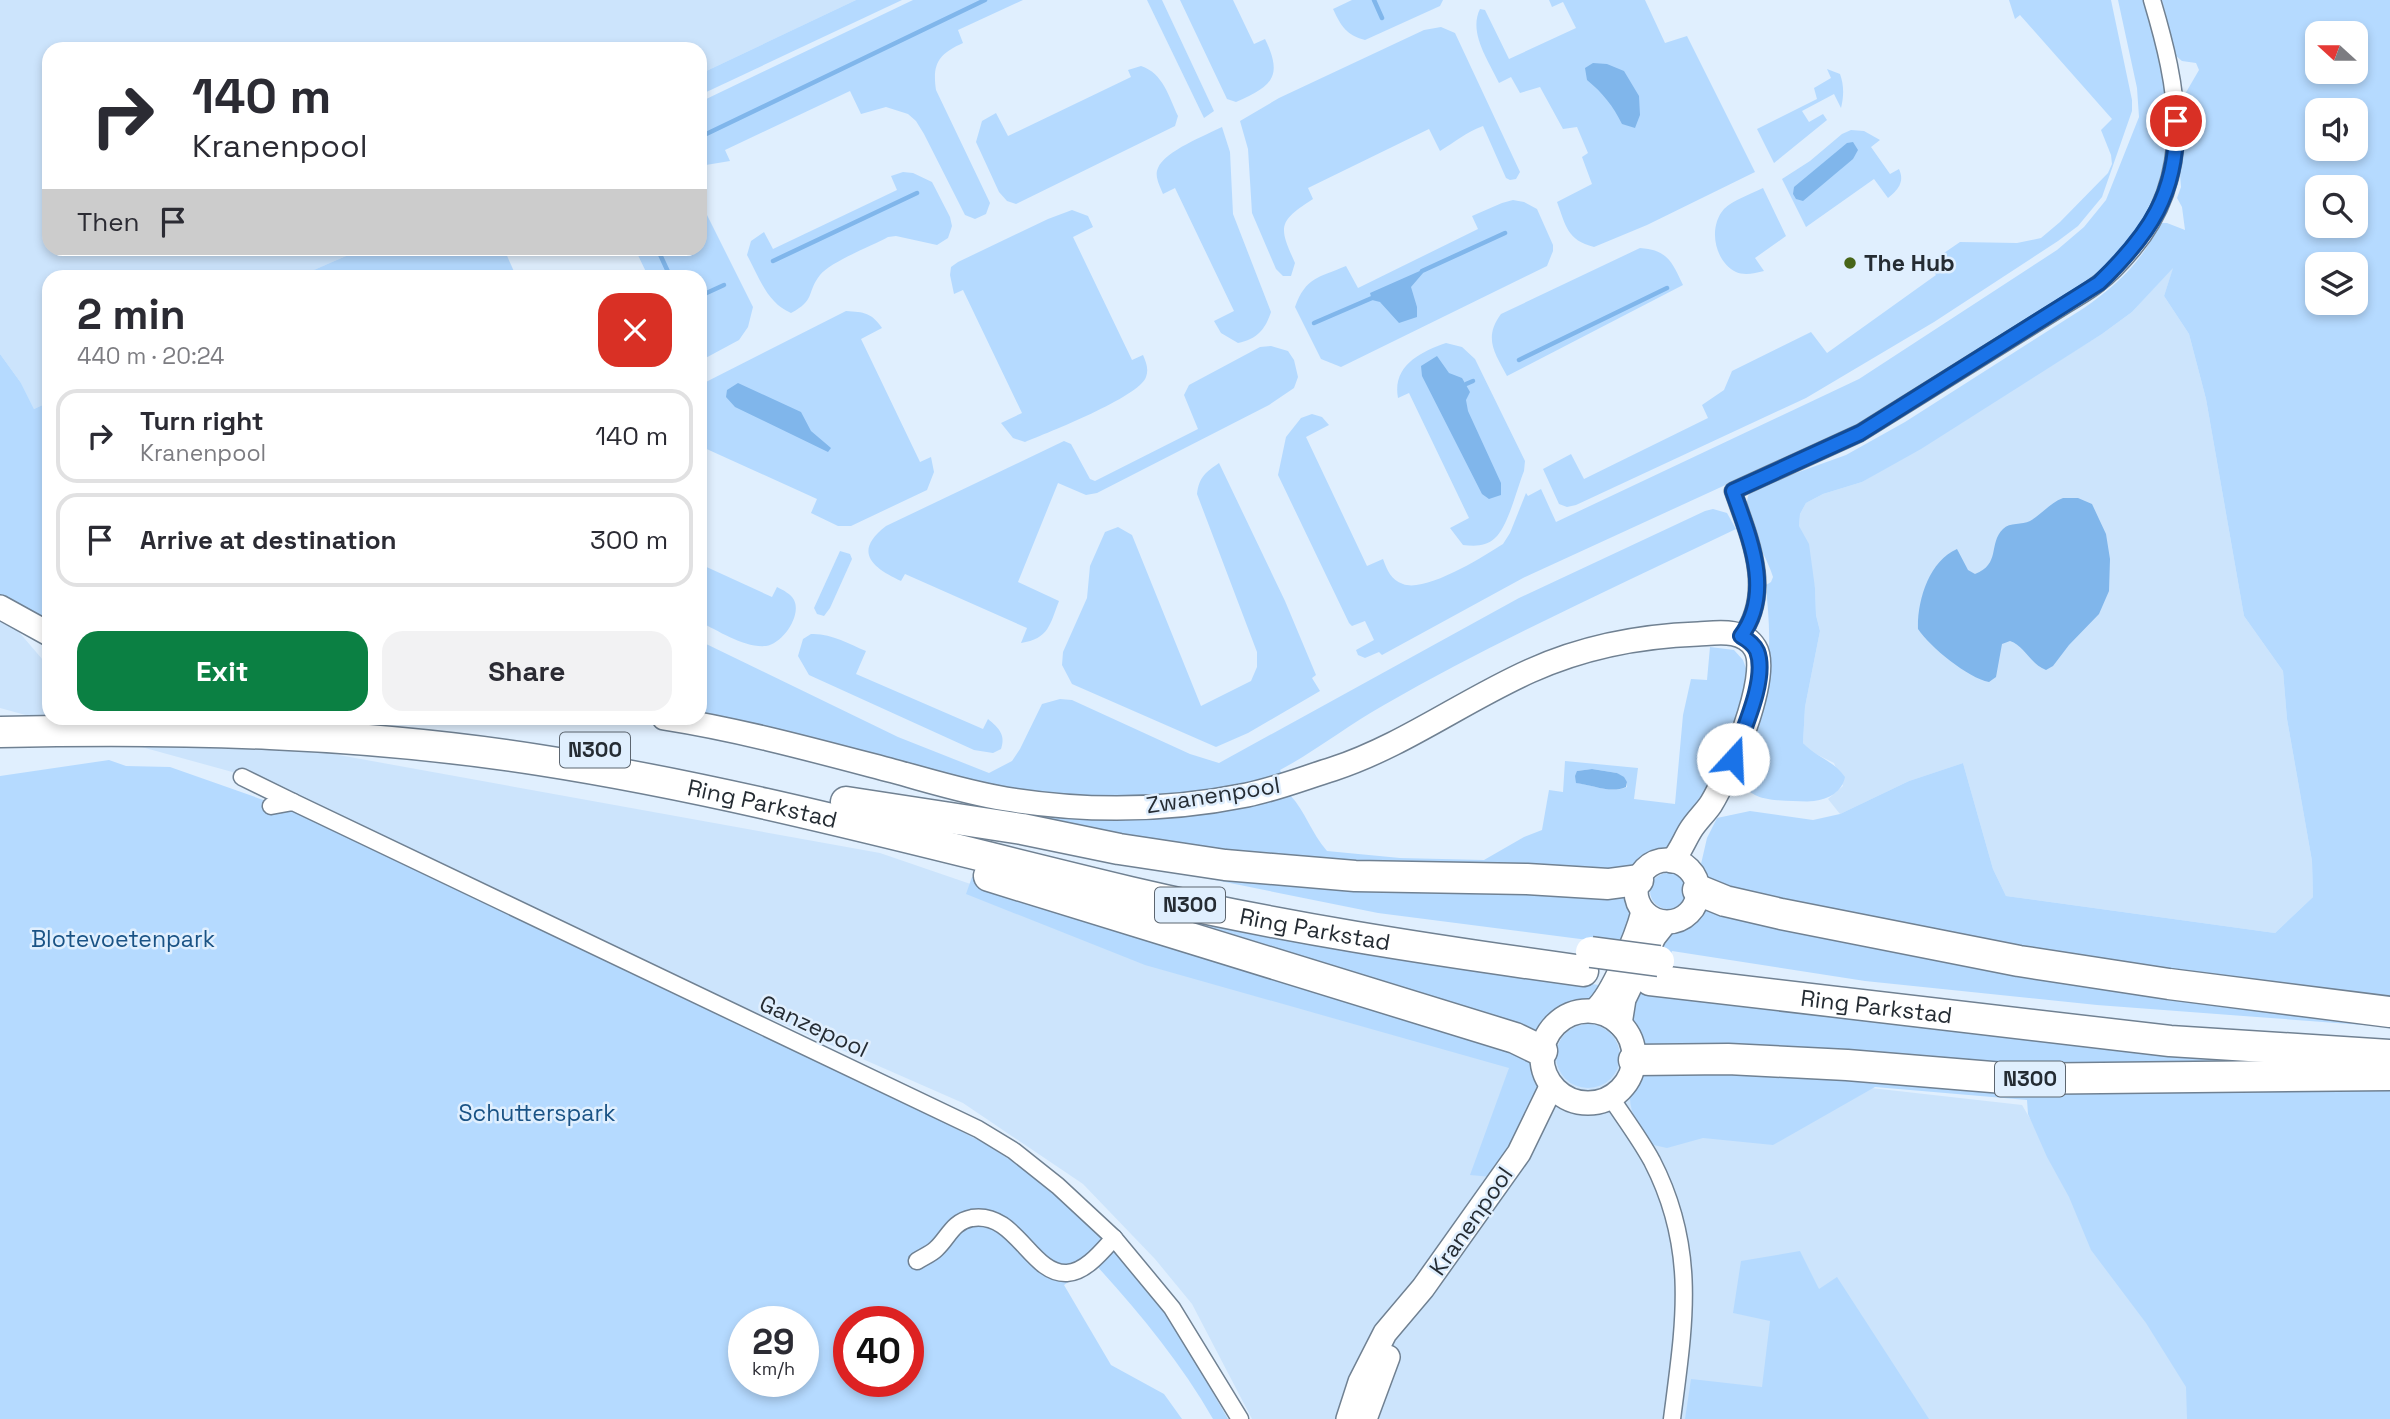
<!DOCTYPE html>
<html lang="en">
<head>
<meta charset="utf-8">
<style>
  :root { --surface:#fff; --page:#f2f2f3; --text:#2b2b33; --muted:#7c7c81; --line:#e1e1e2; --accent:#0b8043 }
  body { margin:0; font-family:"Space Grotesk",sans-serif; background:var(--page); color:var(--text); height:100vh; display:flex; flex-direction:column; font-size:26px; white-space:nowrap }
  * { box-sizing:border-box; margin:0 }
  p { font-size:23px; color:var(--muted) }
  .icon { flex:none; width:38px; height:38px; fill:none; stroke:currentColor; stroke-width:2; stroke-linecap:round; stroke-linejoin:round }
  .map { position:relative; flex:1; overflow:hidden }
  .panel { position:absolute; left:42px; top:270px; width:665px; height:455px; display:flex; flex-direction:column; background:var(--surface); border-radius:21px; box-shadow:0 4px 10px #0003 }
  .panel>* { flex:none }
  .guide { position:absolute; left:42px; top:42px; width:665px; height:214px; border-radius:21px; box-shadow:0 4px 10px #0003; background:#fff; color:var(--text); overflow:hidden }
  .needle { width:46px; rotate:291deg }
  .fabs { position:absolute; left:2305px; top:21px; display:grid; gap:14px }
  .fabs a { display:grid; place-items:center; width:63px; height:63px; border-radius:14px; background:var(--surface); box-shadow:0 4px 10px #0003; font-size:35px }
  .speed { position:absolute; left:728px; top:1306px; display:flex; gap:14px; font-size:35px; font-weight:700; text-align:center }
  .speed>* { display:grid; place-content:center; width:91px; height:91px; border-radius:50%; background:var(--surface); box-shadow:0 4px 10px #0003; line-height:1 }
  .speed small { font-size:18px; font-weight:400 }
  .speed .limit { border:10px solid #d22; background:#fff; color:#111 }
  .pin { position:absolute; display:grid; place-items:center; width:60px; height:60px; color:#fff; margin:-30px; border:4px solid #fff; border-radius:50%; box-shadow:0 2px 7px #0007 }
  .me { position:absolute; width:77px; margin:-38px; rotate:20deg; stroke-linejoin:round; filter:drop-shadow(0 0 5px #0008) }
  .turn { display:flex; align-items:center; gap:24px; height:147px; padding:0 35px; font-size:32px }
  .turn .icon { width:91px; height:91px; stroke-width:2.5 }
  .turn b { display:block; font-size:49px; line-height:60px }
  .then { display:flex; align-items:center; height:66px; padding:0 35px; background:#0003; gap:14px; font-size:26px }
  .round { display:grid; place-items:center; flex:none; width:74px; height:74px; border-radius:21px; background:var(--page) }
  .overview { display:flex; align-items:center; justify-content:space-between; height:119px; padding:0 35px }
  h1 { font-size:42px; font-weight:800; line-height:52px }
  .cta { display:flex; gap:14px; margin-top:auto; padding:14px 35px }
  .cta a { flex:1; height:80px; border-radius:21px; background:var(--accent); color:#fff; font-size:28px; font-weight:800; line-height:80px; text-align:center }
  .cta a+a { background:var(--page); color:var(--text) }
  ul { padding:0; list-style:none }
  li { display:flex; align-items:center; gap:21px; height:94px; margin:0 14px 10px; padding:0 21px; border:4px solid var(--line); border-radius:21px }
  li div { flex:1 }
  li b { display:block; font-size:26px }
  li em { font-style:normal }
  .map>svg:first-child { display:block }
</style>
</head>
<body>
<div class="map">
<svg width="2390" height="1419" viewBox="0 0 2390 1419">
  <rect width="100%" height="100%" fill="#e0effe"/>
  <g fill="#cce4fc">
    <path d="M0,0H856L700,74V49H49V248L362,249L300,276H49V402L34,409L21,383L0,354Z"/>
    <path d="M2174,266L2164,296L2189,334L2206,399L2244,616L2283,671L2287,719L2312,861L2313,897L2275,933L2006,896L1993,869L1963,763L1909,781L1840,814L1828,799L1843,786L1834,763L1810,751L1803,743L1805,707L1820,631L1816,615L1815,588L1799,526L1800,514L1806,503L1823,494L1862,482L2102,334L2132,312Z"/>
    <path d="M0,610L49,667V718L289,746L880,853L1416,1037L2022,1105L2191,1391L2203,1419H1252L1192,1304L1155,1259L1083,1184L963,1103L306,815L236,773L0,708Z"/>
  </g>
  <g fill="#b5daff" fill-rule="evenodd">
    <path d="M856,0H902L700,95V74Z"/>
    <path d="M913,0H1023L958,30L963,43C939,54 932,63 936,90L990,203L986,214L975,219L965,215L924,134L916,121L908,114L886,107L861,114L850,91L725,150L730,161L700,166V102Z"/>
    <path d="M1147,0H1162L1214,111L1204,118Z"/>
    <path d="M1180,0H1233L1254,44L1265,39C1284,78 1271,86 1236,102L1227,99Z"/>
    <path d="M1352,0H1443L1440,6L1365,40C1346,35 1341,26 1333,9Z"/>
    <path d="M1549,0H1645L1665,43L1687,36L1755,172L1647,225L1594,247C1567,240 1566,226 1557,202L1592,184L1582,157L1588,153L1577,127L1563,129L1540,87L1520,93L1511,77L1499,83C1489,61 1468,33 1480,9L1485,10L1509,59L1576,28L1563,2L1552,7Z"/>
    <path d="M2009,0H2111L2132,100V111L2102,197L2078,226L2058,241L1934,322L1806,398L1576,505L1567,507L1559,504L1543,469L1571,454L1584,479L1708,418L1702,405L1724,390L1732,371L1811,332L1827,353L1936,275L1928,264L1960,242L2017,243L2041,238L2060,222L2108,173L2112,164L2111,155L2101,130L2112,119L2020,15L2015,19Z"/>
    <path d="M2118,0H2145C2154,36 2167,74 2169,111C2174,183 2139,241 2085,284L1856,425L1523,578L1382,655L1379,652L1365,658L1358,655L1356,650L1374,640L1365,621L1352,626L1349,623L1278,475L1286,437L1301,418L1312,414L1322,417L1329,425L1306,437L1367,566L1383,559C1387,570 1391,580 1403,584C1425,593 1483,557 1503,544L1510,533L1526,493L1528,496L1541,489L1556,522L1859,379L2057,250L2084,227L2106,200L2139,117L2137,88Z"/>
    <path d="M2162,0H2390V1027L2097,1005L1865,981L1672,951L1656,994L2390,1063V1419H2187L2186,1387L2146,1323L2091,1250L2069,1197L2047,1157L2028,1114L2027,1100L1875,1087L1773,1145L1703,1138L1667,1148L1649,1144C1634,1118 1617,1094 1645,1070L1636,1039L1629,1025L1628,1004L1662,938L1689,922L1705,902L1706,880L1701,864L1707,838L1717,818L1750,811L1813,820L1840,814L1909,781L1963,763L1993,869L2006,896L2275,933L2313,897L2312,861L2287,719L2283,671L2244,616L2206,399L2189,334L2164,296L2173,268L2132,312L2102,334L1921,449L1862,482L1823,494L1806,503L1800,514L1799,526L1809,544L1815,588L1816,615L1820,631L1805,707L1803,743C1816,757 1834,761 1845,777C1842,792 1829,799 1814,801C1807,802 1800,801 1793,801C1776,800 1754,801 1744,785C1731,767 1761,695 1766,671C1772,643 1768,613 1766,585L1771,582L1773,577C1767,555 1739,516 1749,494L1763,485L1846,455L1905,422L2084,308C2117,285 2143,261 2160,223H2167L2185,230L2182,207L2177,198L2181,187L2179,162L2181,101L2199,70L2196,63L2182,61L2176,56ZM2317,33H2356V72H2317ZM2317,110H2356V149H2317ZM2317,187H2356V226H2317ZM2317,264H2356V303H2317Z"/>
    <path d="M1441,27L1455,33L1520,172L1516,179L1510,180L1506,178L1483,126C1466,132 1455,142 1440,151L1429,129L1308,188L1313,199C1277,222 1279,227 1295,263L1291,276H1283L1276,269L1252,213L1248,149L1240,121L1279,98L1424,30Z"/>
    <path d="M1141,66C1163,73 1169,97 1178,116L1175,126L1016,204L1007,201L999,192L976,142L982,121L996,113L1008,136L1131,77L1128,70Z"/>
    <path d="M1827,69L1840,74C1844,85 1844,96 1841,108L1834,94L1802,111L1809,122L1823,114L1827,120L1774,163L1757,129L1817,99L1814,88L1831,78Z"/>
    <path d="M1222,127L1230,152L1233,214L1271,312C1265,330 1257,339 1238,343L1221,333L1214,321L1234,311L1175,188L1163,194C1160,186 1154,176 1158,168C1165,151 1206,135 1222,127Z"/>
    <path d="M1851,130L1864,131L1880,140L1871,147L1890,174L1899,169C1905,182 1898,190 1888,198L1874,179L1806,227L1782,179L1810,161L1842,134Z"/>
    <path d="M903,172L913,173L932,182L950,217L952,226L948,238L937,245L896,236L888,237C872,246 830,262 820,275C806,293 816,300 791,313C767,303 759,277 747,255L751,241L764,232L773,249L897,190L891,176Z"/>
    <path d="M1763,188L1786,236L1755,258L1764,271C1755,273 1745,276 1736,272C1714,261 1708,227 1724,209C1733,200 1751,194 1763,188Z"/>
    <path d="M1513,200L1524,202L1537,209L1553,245V251L1547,266L1341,367L1321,359L1295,307C1306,277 1318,278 1346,266L1358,288L1478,229L1472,216L1502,203Z"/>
    <path d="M700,201L753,307L748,327L739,340L700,361V276H648L635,249L700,248Z"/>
    <path d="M1072,210L1088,216L1093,227L1073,237L1132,360L1143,355C1146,362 1149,369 1146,377C1139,397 1047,433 1025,442L1013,438L1001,423L1022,413L963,290L954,294L950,275L951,267L958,262L1048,219Z"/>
    <path d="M1640,248C1668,250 1672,262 1683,285L1507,376C1495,353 1483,338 1501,314Z"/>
    <path d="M362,249H504L516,276H300Z"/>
    <path d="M846,311C864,312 872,313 882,328L861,339L920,462L931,457L934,472L927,490L851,526H838L811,513L817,499L700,446V385Z"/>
    <path d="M1446,343L1462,347L1475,359L1525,461L1524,471C1517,488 1508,527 1495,538C1486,547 1474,546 1463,545L1450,528L1469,518L1409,393L1398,398C1392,366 1420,352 1446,343Z"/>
    <path d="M1271,346L1288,351L1294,360L1298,377L1294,388L1269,405L1097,493L1086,495L1058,483L1018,582L1059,601C1050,624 1049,639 1021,643L1027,628L905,574L901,581C873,568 852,552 886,526L1064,441L1071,444L1090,479L1095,481L1198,429L1184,395L1189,385L1260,347Z"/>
    <path d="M0,354L21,383L34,409L49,402V626L0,598Z"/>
    <path d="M1219,463L1285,601L1316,675L1312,678L1320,691L1248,733L1216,747L1072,684L1062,665L1063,652L1087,598L1090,566L1105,532L1118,527L1132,535L1201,706L1251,681L1257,667V652L1197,494C1199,477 1206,472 1219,463Z"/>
    <path d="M1713,509L1727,513L1736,529C1618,586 1497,640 1384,705C1348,725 1316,751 1280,770L1283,778L1182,799L1062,795L983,784L700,716V641L898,737L989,773L1012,761L1020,749L1042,704L1060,699L1072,700L1190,754L1219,763L1519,598L1705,511Z"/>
    <path d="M840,551L850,554L852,559L830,608L824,616L817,614L814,608Z"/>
    <path d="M700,564L772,597L777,587C783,590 791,594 794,600C802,616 782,644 766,646C744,648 719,631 700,622Z"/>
    <path d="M811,634C831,633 849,644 866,651L856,674L983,729L988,719C999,728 1006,735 1001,749L993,753L974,750L809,675L798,656L803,639Z"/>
    <path d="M1710,647L1734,650L1743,660L1748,674L1747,695L1716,776L1672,849L1651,858L1632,873L1316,868L1023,825L1028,808L1290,795C1306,812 1311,833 1327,851L1400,858L1484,860L1524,837L1542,830L1549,790L1563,792L1565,761L1638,768L1634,799L1675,804L1683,715L1691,679L1707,680ZM1592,769L1617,773L1627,782V787C1611,794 1593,785 1577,783V771Z"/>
    <path d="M109,760L126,766L170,767L306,815L861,1080L984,1143L1012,1161L1055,1194L1094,1229L1125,1261L1174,1325L1228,1419H1213C1181,1363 1139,1312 1095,1264L1064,1285L1111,1365L1164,1394L1182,1419H0V776ZM744,1321H803V1381H744ZM849,1321H908V1381H849Z"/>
    <path d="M1109,854L1630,890L1635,912L1627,945L1378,913L1205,878Z"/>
    <circle cx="1668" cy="891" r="18"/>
    <path d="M972,877L1501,1040L1537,1063L1540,1098L1492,1177L1470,1175L1509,1068L1145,965L966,894Z"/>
    <path d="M1107,895L1322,942L1605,986L1588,1002L1568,1008L1547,1022L1538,1039L1469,1019Z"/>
    <circle cx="1588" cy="1056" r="32"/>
    <path d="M1800,1251L1819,1289L1837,1277L1929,1419H1685L1691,1379L1762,1387L1770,1321L1733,1313L1741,1261Z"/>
  </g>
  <g fill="#80b6eb">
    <path d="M1593,63L1607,64L1624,71L1639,96L1640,115L1635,128L1622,124C1613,106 1603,93 1587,80L1585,68Z"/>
    <path d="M1853,142L1858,150L1853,159L1803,201L1796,199L1793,194L1794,187L1847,143Z"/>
    <path d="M1422,270L1423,273L1411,287L1417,307V317L1399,323L1380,302L1372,300L1370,293Z"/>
    <path d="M1437,356L1449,373L1462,378L1470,392L1466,400L1468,411L1501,483V495L1489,499L1482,494L1422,376L1421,366Z"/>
    <path d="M738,383L801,412L811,431L831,448L828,452L735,407L726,397L727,390Z"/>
    <path d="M2063,498H2078L2092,504L2106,534L2110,559L2109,591L2099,614L2069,645L2053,666L2046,670C2030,664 2025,646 2010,641L2002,644L1996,677L1989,682C1968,678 1930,647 1918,629C1917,601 1929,561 1957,549L1968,570L1975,574C2001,564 1988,544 2003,529C2010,522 2022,525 2030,521C2042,514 2050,503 2063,498Z"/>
    <path d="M1592,769L1617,773L1624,777L1627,782L1626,787C1611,794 1593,785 1576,783L1575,776L1577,771Z"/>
  </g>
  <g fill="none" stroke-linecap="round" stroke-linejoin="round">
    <g stroke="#80b6eb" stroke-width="4.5">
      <path d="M1374,0L1382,18"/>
      <path d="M700,137L985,0"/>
      <path d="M657,248L670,276"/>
      <path d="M773,261L917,193"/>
      <path d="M1422,271L1505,233"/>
      <path d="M700,296L724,285"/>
      <path d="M1314,323L1372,298"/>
      <path d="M1519,360L1667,288"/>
      <path d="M1466,384L1473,381"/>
    </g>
    <defs>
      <g id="street">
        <path d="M1741,636C1774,591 1749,537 1733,491L1860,433L2067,304C2078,297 2089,291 2099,283C2111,274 2123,261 2133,249C2196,173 2178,87 2152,0"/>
        <path d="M242,777L293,802"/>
        <path d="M271,806L293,802L978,1129L1014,1151L1058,1186L1114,1238L1172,1308L1240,1419"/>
        <path d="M1611,1098C1625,1119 1640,1139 1652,1161C1698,1250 1684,1325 1672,1419"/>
        <path d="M917,1261C923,1257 931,1254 936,1249C949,1237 952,1222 972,1218C1016,1211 1031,1275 1067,1273C1086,1272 1103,1250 1114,1238"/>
      </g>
      <g id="secondary">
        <path d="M0,607L49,634"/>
        <path d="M664,718C741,730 817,751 893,771C930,781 968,793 1006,799C1086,812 1168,811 1247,795C1276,789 1304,778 1333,769C1403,746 1463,701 1530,671C1583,647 1641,636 1698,634C1717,633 1743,628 1755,648C1772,675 1727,778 1711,804C1705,813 1696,821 1690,831C1684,841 1680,852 1672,861"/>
        <circle cx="1667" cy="891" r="31"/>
        <circle cx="1588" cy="1057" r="46"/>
        <path d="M1594,1011C1612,997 1637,935 1643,912"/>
        <path d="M1620,1024L1624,999L1654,937L1665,923"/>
        <path d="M1348,1419L1360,1382L1385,1333L1423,1288L1519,1153L1551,1087"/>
        <path d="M1365,1419L1388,1357"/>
      </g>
      <g id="highway">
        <path id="s1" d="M0,732C180,728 361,732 539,760C739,791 933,845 1130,892C1279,927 1431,950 1583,971"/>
        <path d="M846,802L1022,829L1119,849L1225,865L1355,876L1527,879L1608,884L1638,880"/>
        <path d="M989,876L1515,1038L1542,1051"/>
        <path d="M1698,890L1725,901L1781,914L2019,961L2169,984L2390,1012"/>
        <path id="s2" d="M1650,980L2170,1041L2390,1055"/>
        <path d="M1634,1060L1728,1059L1847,1065L2016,1079L2390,1075"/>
      </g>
    </defs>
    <use href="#street" stroke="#708192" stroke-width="19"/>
    <use href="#secondary" stroke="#708192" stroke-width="26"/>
    <use href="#highway" stroke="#708192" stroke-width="33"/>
    <use href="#street" stroke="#fff" stroke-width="16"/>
    <use href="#secondary" stroke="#fff" stroke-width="23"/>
    <use href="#highway" stroke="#fff" stroke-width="30"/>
    <defs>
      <path id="highway-bridge" d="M1591,952L1659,961"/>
    </defs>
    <use href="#highway-bridge" stroke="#708192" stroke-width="33" stroke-linecap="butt"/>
    <use href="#highway-bridge" stroke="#fff" stroke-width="30"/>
  </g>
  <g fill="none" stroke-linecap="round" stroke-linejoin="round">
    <defs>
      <path id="route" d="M1733,759C1742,732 1768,679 1757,651C1754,644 1748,640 1741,636C1774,592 1749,537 1733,491L1860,433L2099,283C2149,235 2178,193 2176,121"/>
    </defs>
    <use href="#route" stroke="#114b97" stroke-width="18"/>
    <use href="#route" stroke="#1a73e8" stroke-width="12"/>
  </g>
  <circle fill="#476518" stroke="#e0effe" stroke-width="2.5" cx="1850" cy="263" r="7"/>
  <g text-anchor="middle" stroke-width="5" stroke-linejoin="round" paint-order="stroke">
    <g fill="#e0effe" stroke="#5d6670" stroke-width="2">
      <rect x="560" y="732.5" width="70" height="35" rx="5"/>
      <rect x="1155" y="887.5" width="70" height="35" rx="5"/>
      <rect x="1995" y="1061.5" width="70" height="35" rx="5"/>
    </g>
    <g font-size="21" font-weight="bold" fill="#252c33">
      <text x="595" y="757">N300</text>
      <text x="1190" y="912">N300</text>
      <text x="2030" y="1086">N300</text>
    </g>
    <g font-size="23" font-weight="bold" fill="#252c33" stroke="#e0effe" text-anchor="start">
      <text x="1864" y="271">The Hub</text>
    </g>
    <g font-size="23" fill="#252c33" stroke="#e0effe">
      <text transform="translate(1213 795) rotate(-9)" y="8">Zwanenpool</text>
      <text dy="8" stroke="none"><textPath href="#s1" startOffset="768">Ring Parkstad</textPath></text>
      <text dy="8" stroke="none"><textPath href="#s1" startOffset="1335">Ring Parkstad</textPath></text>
      <text dy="8" stroke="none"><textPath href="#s2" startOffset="228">Ring Parkstad</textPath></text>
      <text transform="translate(814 1026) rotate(25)" y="8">Ganzepool</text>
      <text transform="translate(1471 1221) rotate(-55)" y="8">Kranenpool</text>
    </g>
    <g font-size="23" fill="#1a5385" stroke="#e0effe">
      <text x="123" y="947">Blotevoetenpark</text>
      <text x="537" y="1121">Schutterspark</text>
    </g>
  </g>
</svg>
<div class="fabs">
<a><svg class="needle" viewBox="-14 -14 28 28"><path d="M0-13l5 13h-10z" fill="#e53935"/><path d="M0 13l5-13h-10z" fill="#7c7c81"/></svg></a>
<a><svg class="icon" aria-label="sound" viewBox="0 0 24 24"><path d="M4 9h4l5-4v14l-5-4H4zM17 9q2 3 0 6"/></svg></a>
<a><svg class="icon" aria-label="search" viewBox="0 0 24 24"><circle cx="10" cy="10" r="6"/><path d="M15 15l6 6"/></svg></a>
<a><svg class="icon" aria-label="layers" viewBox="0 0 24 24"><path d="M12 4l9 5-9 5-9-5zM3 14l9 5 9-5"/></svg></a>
</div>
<div class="speed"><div>29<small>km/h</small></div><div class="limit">40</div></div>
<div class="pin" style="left:2176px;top:121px;background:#d93025"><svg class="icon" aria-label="arrive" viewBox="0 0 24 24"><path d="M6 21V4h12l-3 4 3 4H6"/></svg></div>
<svg class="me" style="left:1733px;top:759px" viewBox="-20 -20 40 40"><circle r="19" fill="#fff"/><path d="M0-13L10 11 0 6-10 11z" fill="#1a73e8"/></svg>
<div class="guide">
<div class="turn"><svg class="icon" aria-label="right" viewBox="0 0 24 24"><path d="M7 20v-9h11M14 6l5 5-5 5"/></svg><div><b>140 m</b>Kranenpool</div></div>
<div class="then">Then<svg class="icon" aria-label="arrive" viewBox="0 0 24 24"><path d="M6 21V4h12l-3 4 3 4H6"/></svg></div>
</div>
<section class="panel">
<div class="overview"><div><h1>2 min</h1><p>440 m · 20:24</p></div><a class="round" style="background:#d93025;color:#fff"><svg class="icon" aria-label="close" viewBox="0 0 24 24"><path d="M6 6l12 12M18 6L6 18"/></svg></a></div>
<ul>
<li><svg class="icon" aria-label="right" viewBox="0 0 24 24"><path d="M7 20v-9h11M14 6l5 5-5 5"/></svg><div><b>Turn right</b><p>Kranenpool</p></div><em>140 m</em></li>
<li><svg class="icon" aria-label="arrive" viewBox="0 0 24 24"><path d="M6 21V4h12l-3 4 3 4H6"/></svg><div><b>Arrive at destination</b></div><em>300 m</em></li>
</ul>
<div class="cta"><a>Exit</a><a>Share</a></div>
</section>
</div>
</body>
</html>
